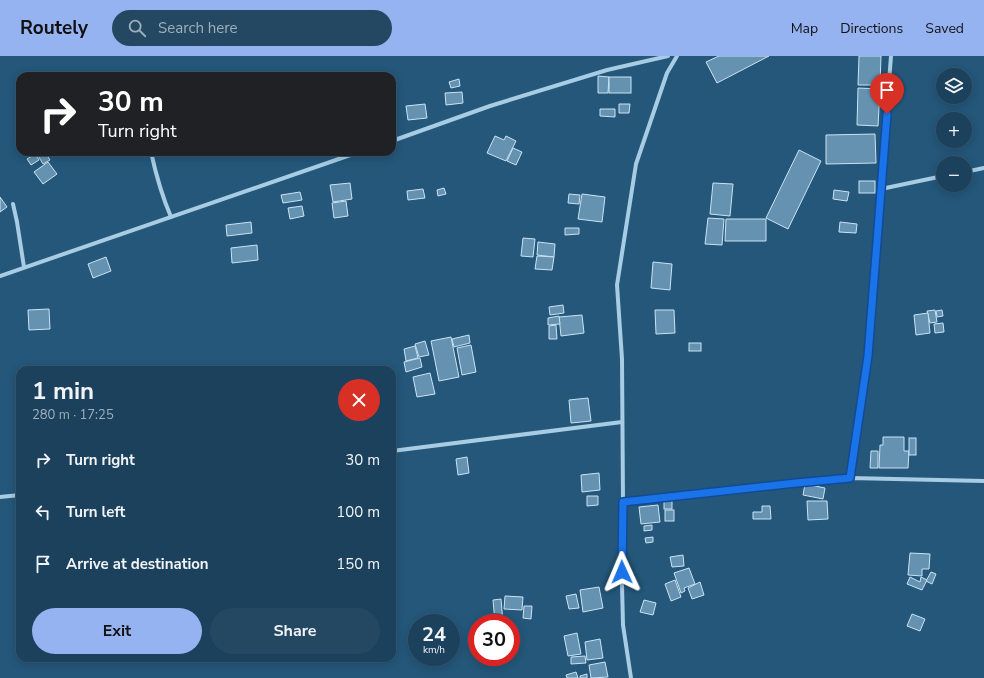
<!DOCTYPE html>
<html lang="en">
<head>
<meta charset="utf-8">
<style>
  :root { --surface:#1b415c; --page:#244862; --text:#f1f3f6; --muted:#a0afbb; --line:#395a72; --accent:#95b2f1 }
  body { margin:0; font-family:"Nunito Sans",sans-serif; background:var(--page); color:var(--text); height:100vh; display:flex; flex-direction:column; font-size:15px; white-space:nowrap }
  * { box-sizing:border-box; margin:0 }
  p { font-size:13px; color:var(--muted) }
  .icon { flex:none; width:22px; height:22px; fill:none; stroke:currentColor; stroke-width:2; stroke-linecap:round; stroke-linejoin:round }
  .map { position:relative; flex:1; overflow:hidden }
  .details { position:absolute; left:16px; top:310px; width:380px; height:296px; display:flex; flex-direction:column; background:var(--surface); border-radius:12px; box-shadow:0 2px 10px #0003,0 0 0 1px var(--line) }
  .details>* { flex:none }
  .banner { position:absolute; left:16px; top:16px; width:380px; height:84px; border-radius:12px; box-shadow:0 2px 10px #0003,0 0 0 1px var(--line); background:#202124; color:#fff; overflow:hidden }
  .controls { position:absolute; left:936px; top:12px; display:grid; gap:8px }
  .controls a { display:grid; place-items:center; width:36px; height:36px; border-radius:50%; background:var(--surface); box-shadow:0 2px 10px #0003,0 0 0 1px var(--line); font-size:20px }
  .speed { position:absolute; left:408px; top:558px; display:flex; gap:8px; font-size:20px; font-weight:700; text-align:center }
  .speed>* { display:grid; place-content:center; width:52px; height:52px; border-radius:50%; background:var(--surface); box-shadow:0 2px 10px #0003,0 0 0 1px var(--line); line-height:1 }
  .speed small { font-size:10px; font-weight:400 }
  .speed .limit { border:6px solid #d22; background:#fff; color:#111 }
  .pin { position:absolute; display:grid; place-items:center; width:34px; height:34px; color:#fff; margin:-41px -17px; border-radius:50% 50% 50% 0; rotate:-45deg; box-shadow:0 0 4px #0007 }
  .pin .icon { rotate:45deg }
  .me { position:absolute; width:44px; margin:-22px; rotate:359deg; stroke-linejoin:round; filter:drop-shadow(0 0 3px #0008) }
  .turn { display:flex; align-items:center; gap:14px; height:84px; padding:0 16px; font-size:18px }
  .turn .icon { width:52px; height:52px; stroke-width:2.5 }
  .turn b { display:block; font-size:28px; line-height:34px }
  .round { display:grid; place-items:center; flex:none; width:42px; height:42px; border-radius:21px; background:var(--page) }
  .headline { display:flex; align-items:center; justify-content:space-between; height:68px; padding:0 16px }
  h1 { font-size:24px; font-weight:700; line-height:30px }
  .cta { display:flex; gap:8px; margin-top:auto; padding:8px 16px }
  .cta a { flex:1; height:46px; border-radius:24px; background:var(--accent); color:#111; font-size:16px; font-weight:700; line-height:46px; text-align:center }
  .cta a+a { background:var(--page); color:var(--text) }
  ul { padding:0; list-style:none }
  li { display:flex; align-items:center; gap:12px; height:52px; padding:0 16px }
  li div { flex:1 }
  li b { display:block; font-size:15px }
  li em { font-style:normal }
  header { display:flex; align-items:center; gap:24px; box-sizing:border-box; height:56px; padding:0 20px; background:var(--accent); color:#111 }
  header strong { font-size:19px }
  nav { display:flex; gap:22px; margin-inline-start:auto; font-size:14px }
  .search { width:280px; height:36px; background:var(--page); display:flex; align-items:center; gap:10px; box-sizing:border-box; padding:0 14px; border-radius:22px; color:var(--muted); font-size:15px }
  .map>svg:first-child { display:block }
</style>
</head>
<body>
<header>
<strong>Routely</strong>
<div class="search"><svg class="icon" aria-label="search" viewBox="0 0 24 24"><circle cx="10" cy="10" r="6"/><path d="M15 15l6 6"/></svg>Search here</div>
<nav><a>Map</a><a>Directions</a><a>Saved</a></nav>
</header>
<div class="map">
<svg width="984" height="622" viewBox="0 0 984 622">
  <rect width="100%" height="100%" fill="#24577a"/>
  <g fill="#6592b0" stroke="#cae3f4">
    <path d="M719,0H769L717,27L706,6Z"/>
    <path d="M859,0H881L880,29H858Z"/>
    <path d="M598,20L609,21L608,37H598Z"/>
    <rect x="609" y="21" width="22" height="16"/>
    <path d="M459,23L460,30L451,32L449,26Z"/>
    <path d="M858,32L880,33L878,70L857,69Z"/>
    <path d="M462,36L463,47L446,49L445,37Z"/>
    <path d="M425,48L427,62L408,64L406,50Z"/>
    <path d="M619,48H630L629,57H619Z"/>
    <path d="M600,53H615V61L600,60Z"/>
    <path d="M875,78L876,107L826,108V79Z"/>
    <path d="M495,80L504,84L506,80L516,85L506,105L487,97Z"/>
    <path d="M513,92L522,96L516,109L507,105Z"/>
    <path d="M799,94L821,105L788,173L766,162Z"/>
    <path d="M41,96H45L50,104L43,108L37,98Z"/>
    <path d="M35,98L39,104L31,109L27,103Z"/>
    <path d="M48,106L57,118L43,128L34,116Z"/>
    <rect x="859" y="125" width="16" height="12"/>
    <path d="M350,127L352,143L333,146L330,129Z"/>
    <path d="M713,127L733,128L730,160L710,158Z"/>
    <path d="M444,132L446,138L438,140L437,134Z"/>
    <path d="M423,133L425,142L408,144L407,135Z"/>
    <path d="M834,134L849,136L847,145L833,143Z"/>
    <path d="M300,136L302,144L283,147L281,139Z"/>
    <path d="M569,138L580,139L579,148L568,147Z"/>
    <path d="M582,138L605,141L602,166L578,163Z"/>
    <path d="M0,141L7,151L0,156Z"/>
    <path d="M346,145L348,160L334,162L332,147Z"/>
    <path d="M302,150L304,160L290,163L288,152Z"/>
    <path d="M708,162L724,163L722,189L705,188Z"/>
    <path d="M726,163H766V185H725Z"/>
    <path d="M251,166L252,177L227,180L226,169Z"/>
    <path d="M840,166L857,168L856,177L839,176Z"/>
    <path d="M565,172H579V178L565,179Z"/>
    <path d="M523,182L535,183L533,201L521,200Z"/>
    <path d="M538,186L555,188L554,201L537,199Z"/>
    <path d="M257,189L258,204L232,207L231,192Z"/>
    <path d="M537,200L554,201L552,214L535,213Z"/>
    <path d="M106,201L111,215L93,222L88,208Z"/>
    <path d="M653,206L672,208L670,234L651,232Z"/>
    <path d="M563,249L564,257L550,259L549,251Z"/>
    <path d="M49,253L50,273L29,274L28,254Z"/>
    <path d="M655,254H674L675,277L656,278Z"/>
    <path d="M935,254L937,266L930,267L927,255Z"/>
    <path d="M942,254L943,260L937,261L936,255Z"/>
    <path d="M928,257L930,277L916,279L914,259Z"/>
    <path d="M582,259L584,277L561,280L559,261Z"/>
    <path d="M559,260L560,268L548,269V262Z"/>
    <path d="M943,267L944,276L935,277L934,268Z"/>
    <path d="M556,269L557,283H549V270Z"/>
    <path d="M469,279L470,287L454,291L452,283Z"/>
    <path d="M451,281L459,321L439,325L431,285Z"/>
    <path d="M425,285L429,299L419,301L415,288Z"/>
    <rect x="689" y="287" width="12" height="8"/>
    <path d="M471,289L476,316L462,319L457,292Z"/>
    <path d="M415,290L418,302L406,305L404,293Z"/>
    <path d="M420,302L422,311L406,316L404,306Z"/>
    <path d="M430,317L435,338L417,341L413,321Z"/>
    <path d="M588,342L591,365L571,367L569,344Z"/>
    <path d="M883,381H904V395H909L908,412H879L880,389H883Z"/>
    <rect x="909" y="382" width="7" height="17"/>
    <path d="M871,395H878V412H870Z"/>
    <path d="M467,401L469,417L458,419L456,403Z"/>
    <path d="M599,417L600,434L582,436L581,419Z"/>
    <path d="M805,428L825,432L823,443L803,439Z"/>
    <path d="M587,440H598V449L587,450Z"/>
    <rect x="664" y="444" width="8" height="9"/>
    <path d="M807,445H827L828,463L808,464Z"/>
    <path d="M658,449L660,466L641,468L639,451Z"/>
    <path d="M762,450H770L771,463H753V456H762Z"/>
    <rect x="665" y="454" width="9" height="11"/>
    <path d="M652,469V474L644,475V470Z"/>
    <path d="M653,481V486L646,487L645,482Z"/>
    <path d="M910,497L930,498L929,513H922V520L908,519Z"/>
    <path d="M683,499L684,510L672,511L670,501Z"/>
    <path d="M689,512L695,528L684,532L685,535L681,537L674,517Z"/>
    <path d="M931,516L936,518L932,528L926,525Z"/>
    <path d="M910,521L920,526L921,521L927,524L922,534L907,528Z"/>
    <path d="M675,524L681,541L671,545L665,528Z"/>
    <path d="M700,526L704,539L692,543L688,532Z"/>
    <path d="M599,531L603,552L583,556L580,534Z"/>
    <path d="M576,538L579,552L569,553L566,540Z"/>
    <path d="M505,540L523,541L522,554L504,553Z"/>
    <path d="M501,543L503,567H495L493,544Z"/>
    <path d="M644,544L656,547L653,559L640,556Z"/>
    <path d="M524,550H532L531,563L523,562Z"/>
    <path d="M912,558L925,563L920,575L907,570Z"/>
    <path d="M577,577L581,598L568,600L564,580Z"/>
    <path d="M600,583L603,602L587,604L585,586Z"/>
    <path d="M585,600L586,607L571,608V601Z"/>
    <path d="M605,606L608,621L591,622L589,609Z"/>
    <path d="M576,616L578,622H567L566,619Z"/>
    <path d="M587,618V622H580V620Z"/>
  </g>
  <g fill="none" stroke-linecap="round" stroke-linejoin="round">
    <g stroke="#a7cce4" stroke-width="4">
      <path d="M392,85L490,50L607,14L668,0"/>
      <path d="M151,96C156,119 162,140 171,161"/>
      <path d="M965,116L984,112"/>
      <path d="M881,133L943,120"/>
      <path d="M13,148L17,166L24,211"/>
      <path d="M0,220L359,96"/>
      <path d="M392,395L622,366"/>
      <path d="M850,422L868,300L891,0"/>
      <path d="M0,441L20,439"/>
      <path d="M623,446L796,427L850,422L984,425"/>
      <path d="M631,622L623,569L621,489L623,446L622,303L617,229L636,108L667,17L677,0"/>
    </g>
  </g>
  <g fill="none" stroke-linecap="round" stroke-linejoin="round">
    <defs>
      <path id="route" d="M622,516L623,446L796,427L850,422L868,300L887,58"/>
    </defs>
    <use href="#route" stroke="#114b97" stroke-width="10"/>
    <use href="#route" stroke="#1a73e8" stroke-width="7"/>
  </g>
</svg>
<div class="controls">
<a><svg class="icon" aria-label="layers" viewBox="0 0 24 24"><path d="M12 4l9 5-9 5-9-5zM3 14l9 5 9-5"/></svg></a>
<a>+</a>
<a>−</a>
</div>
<div class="speed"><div>24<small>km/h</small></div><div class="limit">30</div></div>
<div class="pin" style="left:887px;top:58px;background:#d93025"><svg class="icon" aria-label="arrive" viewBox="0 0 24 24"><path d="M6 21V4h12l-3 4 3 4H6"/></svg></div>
<svg class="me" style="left:622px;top:516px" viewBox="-20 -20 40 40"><path d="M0-17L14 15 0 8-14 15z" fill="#1a73e8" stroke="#fff" stroke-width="4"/></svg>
<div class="banner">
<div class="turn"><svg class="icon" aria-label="right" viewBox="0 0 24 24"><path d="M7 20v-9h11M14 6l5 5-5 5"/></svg><div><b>30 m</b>Turn right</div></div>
</div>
<section class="details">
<div class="headline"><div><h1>1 min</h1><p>280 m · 17:25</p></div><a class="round" style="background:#d93025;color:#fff"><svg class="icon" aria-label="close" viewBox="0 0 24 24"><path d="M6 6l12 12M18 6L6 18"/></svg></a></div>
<ul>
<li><svg class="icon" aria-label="right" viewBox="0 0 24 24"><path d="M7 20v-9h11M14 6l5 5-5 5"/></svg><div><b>Turn right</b></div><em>30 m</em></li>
<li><svg class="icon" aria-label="left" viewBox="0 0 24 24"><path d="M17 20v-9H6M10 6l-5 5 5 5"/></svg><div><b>Turn left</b></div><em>100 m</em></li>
<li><svg class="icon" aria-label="arrive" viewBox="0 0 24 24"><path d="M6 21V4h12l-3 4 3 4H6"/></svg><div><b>Arrive at destination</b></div><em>150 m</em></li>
</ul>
<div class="cta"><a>Exit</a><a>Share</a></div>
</section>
</div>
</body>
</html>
